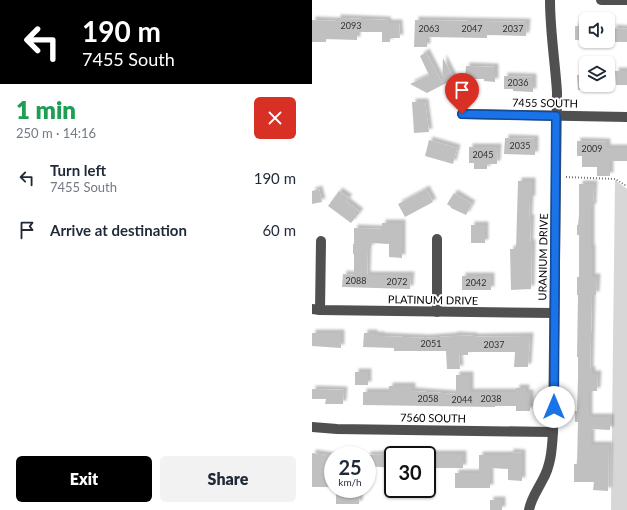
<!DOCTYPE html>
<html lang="en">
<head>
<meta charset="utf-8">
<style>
  :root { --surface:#fff; --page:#f2f2f3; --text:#1f2937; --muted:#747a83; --accent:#000 }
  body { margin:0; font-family:Lato,sans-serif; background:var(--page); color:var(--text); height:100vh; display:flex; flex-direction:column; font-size:15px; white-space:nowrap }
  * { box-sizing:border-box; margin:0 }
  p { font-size:13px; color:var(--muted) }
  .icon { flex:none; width:22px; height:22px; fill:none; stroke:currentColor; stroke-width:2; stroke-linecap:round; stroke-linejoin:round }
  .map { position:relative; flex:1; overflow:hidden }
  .details { display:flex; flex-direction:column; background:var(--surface); width:312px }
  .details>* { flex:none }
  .guide { background:#000; color:#fff; overflow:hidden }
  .tools { position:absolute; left:267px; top:12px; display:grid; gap:8px }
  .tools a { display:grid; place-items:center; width:36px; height:36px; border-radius:6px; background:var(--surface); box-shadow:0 1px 3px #0004; font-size:20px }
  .speed { position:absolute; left:12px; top:446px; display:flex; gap:8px; font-size:20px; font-weight:700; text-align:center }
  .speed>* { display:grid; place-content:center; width:52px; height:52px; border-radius:50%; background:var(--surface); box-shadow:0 1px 3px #0004; line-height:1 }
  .speed small { font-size:10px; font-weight:400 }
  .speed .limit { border:2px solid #111; border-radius:6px; background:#fff; color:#111 }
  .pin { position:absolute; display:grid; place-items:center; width:34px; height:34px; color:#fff; margin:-41px -17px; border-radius:50% 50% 50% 0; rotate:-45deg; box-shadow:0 0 4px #0007 }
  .pin .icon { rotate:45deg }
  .me { position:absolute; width:44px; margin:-22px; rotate:0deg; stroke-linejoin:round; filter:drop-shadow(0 0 3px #0008) }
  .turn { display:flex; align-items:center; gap:14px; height:84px; padding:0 16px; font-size:18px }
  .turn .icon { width:52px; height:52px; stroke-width:2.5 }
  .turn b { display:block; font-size:28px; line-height:34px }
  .round { display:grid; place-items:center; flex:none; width:42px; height:42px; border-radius:6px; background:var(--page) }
  .overview { display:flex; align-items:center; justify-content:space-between; height:68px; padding:0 16px }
  h1 { font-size:24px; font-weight:800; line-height:30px; color:#1e9e55 }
  .primary-button { display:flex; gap:8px; margin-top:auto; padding:8px 16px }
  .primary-button a { flex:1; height:46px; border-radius:6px; background:var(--accent); color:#fff; font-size:16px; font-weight:800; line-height:46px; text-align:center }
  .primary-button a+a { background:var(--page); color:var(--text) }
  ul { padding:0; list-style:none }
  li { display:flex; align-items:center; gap:12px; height:52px; padding:0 16px }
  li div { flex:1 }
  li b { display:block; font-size:15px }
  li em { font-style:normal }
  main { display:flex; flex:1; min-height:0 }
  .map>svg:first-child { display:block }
</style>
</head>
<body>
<main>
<section class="details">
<div class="guide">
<div class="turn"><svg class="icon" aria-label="left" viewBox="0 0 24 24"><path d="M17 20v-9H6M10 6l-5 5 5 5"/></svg><div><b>190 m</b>7455 South</div></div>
</div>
<div class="overview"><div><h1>1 min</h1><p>250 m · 14:16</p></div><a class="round" style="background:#d93025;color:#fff"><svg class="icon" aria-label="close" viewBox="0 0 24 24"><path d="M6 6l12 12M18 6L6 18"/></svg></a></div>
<ul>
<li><svg class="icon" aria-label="left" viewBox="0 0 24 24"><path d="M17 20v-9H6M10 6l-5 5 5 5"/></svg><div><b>Turn left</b><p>7455 South</p></div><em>190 m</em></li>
<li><svg class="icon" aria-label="arrive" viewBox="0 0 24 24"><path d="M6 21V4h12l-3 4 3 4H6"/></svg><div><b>Arrive at destination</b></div><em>60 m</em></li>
</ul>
<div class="primary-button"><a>Exit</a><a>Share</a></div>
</section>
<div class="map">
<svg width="315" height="510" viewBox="0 0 315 510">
  <defs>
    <filter id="shadow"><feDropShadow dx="3.5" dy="-3.5" stdDeviation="1" flood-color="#0004"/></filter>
  </defs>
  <rect width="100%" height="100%" fill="#fff"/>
  <path fill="#d7d7d7" d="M303,180L315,189V510H299Z"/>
  <g fill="#c0c0c0" filter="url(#shadow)">
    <path d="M25,18L75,20L76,23H87L88,38H78V42H70V32H45V40L14,39V42H0V20L25,21Z"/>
    <path d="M103,20L215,22L214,36L175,35V38L115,37V47H102Z"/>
    <rect x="263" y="26" width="11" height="14"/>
    <path d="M301,28L315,29V42H300Z"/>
    <path d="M114,52L130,83L131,58L142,79L115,93L98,84L117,75L108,56Z"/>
    <path d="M154,66L183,67V82L172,81V79H153Z"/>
    <path d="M303,71H315V85H304Z"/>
    <path d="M265,75H274V89L266,90Z"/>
    <path d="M192,76L221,77V92L201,91V89H192Z"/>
    <path d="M100,102H113L117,132L102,133Z"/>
    <path d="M193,138L223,139V155L192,154Z"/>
    <path d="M117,140L145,148L141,164L113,156Z"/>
    <path d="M265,141L295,142V148H315V161H298V176H285V167H270V156H265Z"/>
    <path d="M157,147H186L185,164H175V169H162V163H157Z"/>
    <path d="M206,181H220V199H218L217,218H219L218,243H220L219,289L199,290L198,249H204Z"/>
    <path d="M267,184H282L281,202V207H279V248H280V277H285L284,295H280L278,370H280V374H286L285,391H279V393H277V417H298V430L279,429V445H297L296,491L281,490L282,482H262V464H265L266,422H263V411H265L266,377V357H265L266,295H265V277H267V235H265V225H266L267,215Z"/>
    <path d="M7,189L10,202L0,204V191Z"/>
    <path d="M114,189L121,202L93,217L86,204Z"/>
    <path d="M27,191L37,198L34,201L48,212L39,223L16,206Z"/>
    <path d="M142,193L160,204L154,215L139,208V207L135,204Z"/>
    <path d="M70,223H90V258L77,257V244L59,243V248H56L55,275H99L98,289L30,287L31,274L42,275V254H41V244H42V228L70,229Z"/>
    <rect x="159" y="225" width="14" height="18"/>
    <rect x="150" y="276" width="29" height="14"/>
    <path d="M0,333H29V348L0,346Z"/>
    <path d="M52,333H62V335H69V336L114,338L142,336V335L162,336V337L218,336L216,367H202L203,352H156V355H147L148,369H135L134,351H82V348L51,347Z"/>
    <rect x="43" y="372" width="13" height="13"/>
    <path d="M144,375H158V392H204V388H214V393H218V411H204V406H183V407L51,405V392H77V386H100V391L144,394Z"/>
    <path d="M0,389L32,390L31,404H13L14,399H0Z"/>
    <path d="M198,452L210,453V481L196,480V469L178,468V488H143V473H167V455H198Z"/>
    <path d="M0,453L21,456L20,487H0Z"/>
    <path d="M81,454V468L55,466V455Z"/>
    <rect x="115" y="454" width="36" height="14"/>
    <path d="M24,490L48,491L47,504H24Z"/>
    <rect x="178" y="500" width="12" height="10"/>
  </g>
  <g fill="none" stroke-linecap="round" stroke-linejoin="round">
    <path stroke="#727272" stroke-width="2" stroke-dasharray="1 2" stroke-linecap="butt" d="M254,177L303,179L315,186"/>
    <g stroke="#505050" stroke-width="10">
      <path d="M289,0H315"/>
      <path d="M150,114L315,117"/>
      <path d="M0,309L8,310L242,313"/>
      <path d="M8,310L9,241"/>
      <path d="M125,312V239"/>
      <path d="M0,427L25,429L241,432"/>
      <path d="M217,510C219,499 225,491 230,481C239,466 240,449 241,432L245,92C243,61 238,31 238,0"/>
    </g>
  </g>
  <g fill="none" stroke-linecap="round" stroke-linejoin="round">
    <defs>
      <path id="route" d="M150,114L244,116L242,407"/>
    </defs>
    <use href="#route" stroke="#114b97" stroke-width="10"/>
    <use href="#route" stroke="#1a73e8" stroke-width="7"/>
  </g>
  <g text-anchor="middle" stroke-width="4" stroke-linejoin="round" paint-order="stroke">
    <g font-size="9" fill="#303030">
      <text x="39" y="29">2093</text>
      <text x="117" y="32">2063</text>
      <text x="160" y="32">2047</text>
      <text x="201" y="32">2037</text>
      <text x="206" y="86">2036</text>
      <text x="208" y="149">2035</text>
      <text x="280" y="152">2009</text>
      <text x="171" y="158">2045</text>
      <text x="44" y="284">2088</text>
      <text x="85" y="285">2072</text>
      <text x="164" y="286">2042</text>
      <text x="119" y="347">2051</text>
      <text x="182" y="348">2037</text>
      <text x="116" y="402">2058</text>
      <text x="179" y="402">2038</text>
      <text x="150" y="403">2044</text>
    </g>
    <g font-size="11" fill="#000" stroke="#fff">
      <text transform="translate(233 103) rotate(1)" y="4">7455 SOUTH</text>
      <text transform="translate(231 257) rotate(-89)" y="4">URANIUM DRIVE</text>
      <text transform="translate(121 300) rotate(1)" y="4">PLATINUM DRIVE</text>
      <text transform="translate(121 418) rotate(1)" y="4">7560 SOUTH</text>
    </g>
  </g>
</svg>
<div class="tools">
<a><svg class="icon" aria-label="sound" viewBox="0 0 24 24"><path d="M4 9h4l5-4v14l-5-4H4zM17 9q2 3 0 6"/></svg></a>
<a><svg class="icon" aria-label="layers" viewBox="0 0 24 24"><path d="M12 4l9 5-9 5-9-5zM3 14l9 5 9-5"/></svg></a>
</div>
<div class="speed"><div>25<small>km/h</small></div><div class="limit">30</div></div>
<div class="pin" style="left:150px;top:114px;background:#d93025"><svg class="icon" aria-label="arrive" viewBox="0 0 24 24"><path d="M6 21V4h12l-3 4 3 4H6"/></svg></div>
<svg class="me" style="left:242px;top:407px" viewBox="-20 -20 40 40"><circle r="19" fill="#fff"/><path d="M0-13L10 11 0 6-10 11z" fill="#1a73e8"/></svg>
</div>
</main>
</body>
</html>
